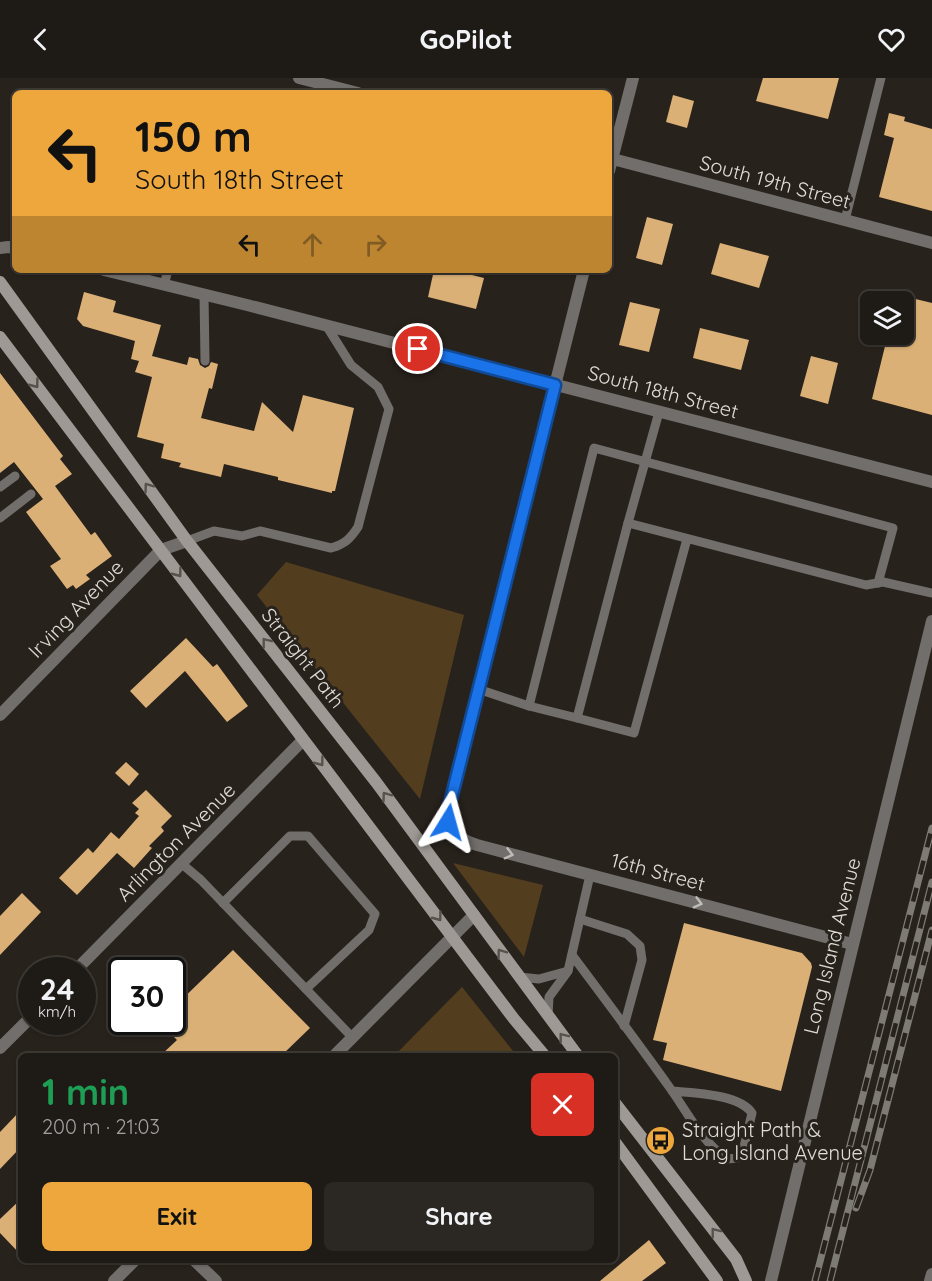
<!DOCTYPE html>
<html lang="en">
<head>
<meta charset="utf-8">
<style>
  :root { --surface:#1e1a15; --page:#2b2722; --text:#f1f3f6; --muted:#a1a1a0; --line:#3c3834; --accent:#eea73d }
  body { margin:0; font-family:Quicksand,sans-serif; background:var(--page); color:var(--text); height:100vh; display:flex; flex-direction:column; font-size:22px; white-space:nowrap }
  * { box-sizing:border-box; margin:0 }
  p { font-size:20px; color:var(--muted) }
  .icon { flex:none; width:33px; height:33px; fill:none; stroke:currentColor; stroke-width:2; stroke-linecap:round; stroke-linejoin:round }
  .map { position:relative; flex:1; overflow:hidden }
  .sheet { position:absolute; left:18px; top:975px; width:600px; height:210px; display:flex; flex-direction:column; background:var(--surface); border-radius:9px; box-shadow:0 2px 4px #0004,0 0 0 2px var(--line) }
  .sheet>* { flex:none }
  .guide { position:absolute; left:12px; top:12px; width:600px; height:183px; border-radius:9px; box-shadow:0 2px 4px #0004,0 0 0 2px var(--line); background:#eea73d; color:#111; overflow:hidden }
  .fabs { position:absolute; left:860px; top:213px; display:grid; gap:12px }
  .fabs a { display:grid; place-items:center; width:54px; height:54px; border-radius:9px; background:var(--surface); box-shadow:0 2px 4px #0004,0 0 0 2px var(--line); font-size:30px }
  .speed { position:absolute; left:18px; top:879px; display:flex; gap:12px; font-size:30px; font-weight:700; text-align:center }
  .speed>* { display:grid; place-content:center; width:78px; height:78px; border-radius:50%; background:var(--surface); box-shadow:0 2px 4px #0004,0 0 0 2px var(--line); line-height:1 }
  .speed small { font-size:15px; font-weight:400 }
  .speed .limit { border:3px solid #111; border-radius:9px; background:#fff; color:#111 }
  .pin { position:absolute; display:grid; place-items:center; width:51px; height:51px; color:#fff; margin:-26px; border:3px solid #fff; border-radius:50%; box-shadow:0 2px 6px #0007 }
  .me { position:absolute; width:66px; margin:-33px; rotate:8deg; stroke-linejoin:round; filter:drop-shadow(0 0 4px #0008) }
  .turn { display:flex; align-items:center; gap:21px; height:126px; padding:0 24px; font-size:27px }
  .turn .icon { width:78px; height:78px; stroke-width:2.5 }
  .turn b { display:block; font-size:42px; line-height:51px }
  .lanes { display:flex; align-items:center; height:57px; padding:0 24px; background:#0003; justify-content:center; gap:30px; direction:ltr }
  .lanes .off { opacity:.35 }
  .round { display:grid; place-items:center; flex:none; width:63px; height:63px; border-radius:9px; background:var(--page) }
  .summary { display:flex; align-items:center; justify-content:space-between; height:102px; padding:0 24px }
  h1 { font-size:36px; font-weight:700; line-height:45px; color:#1e9e55 }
  .cta { display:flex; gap:12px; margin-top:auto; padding:12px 24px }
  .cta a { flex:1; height:69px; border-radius:9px; background:var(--accent); color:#111; font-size:24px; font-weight:700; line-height:69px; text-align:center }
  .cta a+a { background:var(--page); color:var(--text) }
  header { display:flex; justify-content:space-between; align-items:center; height:78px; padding:0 24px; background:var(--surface); font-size:27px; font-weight:700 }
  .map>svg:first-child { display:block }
</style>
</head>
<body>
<header><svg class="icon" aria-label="back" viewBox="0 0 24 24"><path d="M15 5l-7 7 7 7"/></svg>GoPilot<svg class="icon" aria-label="heart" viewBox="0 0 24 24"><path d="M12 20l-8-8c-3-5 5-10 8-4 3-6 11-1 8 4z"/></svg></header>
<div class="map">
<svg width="932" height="1203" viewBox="0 0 932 1203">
  <rect width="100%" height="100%" fill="#28221c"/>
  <g fill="#533d1f">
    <path d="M286,484L464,537L420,721L257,517Z"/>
    <path d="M453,785L543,807L524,879Z"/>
    <path d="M462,909L517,978H394Z"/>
  </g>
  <g fill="#dbb077">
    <path d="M763,0H839L828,41L756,23Z"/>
    <path d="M673,17L694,23L687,50L666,44Z"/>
    <path d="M889,35L905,39L904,43L932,51V133L879,119L894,60L884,57Z"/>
    <path d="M647,139L673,146L662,187L636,180Z"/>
    <path d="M720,165L769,178L759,210L711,196Z"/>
    <path d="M434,192H452L484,200L476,231L428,219Z"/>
    <path d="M84,214L116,223L113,234L161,247L152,278L187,287L189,279L198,281L200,287L205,290L209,288L211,284L218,286L212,311L209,310L201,340L254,353L262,324L293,354L303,317L354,330L335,413H332V415L278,402V399L224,386L221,399L179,389L181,385L161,380L164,366L137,359L152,299L135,294L139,283L131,281L135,263L83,248L77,241Z"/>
    <path d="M903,218L932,225V337L872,321L888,256H903Z"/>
    <path d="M630,224L660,231L649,274L619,267Z"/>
    <path d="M700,250L749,262L741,292L693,280Z"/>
    <path d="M811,278L838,285L828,326L800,318Z"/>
    <path d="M0,295L63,378L60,381L72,396L55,408L91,457L95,454L112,478L86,497L90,501L76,511L73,507L67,511L50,488L61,481L26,434L43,421L14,384L0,395Z"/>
    <path d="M186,560L213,589L217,586L248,628L227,644L185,593L146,630L130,613Z"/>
    <path d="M126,684L139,696L129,708L115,695Z"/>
    <path d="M146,712L172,738L161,749L164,753L149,768L152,770L134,790L117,775L77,817L59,800L88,770L93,775L111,754L119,761L139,738L135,735L139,731L132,725Z"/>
    <path d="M22,815L41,834L0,877V838Z"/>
    <path d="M684,845L802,875L811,885L812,889L781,1013L663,982L667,965L653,962Z"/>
    <path d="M233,872L310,950L281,978H160L177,962L159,944H172V931Z"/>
    <path d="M21,1032V1069L0,1091V1054Z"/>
    <path d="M21,1121V1177L0,1155V1141Z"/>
    <path d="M649,1162L666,1185L642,1203H600Z"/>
  </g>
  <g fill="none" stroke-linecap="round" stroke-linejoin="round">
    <g stroke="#716e6b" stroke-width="9">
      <path d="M845,142L881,0"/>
      <path d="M164,207L168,192"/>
      <path d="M204,216L205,283"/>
      <path d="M659,334L628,445L866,507L883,504L932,515"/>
      <path d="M0,409L15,398"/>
      <path d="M0,440L31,416"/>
      <path d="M187,463L214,453L242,458L260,453L331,470C345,466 350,461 358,449L389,331L378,309L351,287L326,247"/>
      <path d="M478,611L529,628L577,640L628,445"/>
      <path d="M529,628L594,370L893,450L878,505"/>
      <path d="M577,640L634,655L687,461"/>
      <path d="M182,786L201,802L352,959"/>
      <path d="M223,825L290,758H308L375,836L369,852L306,911"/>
      <path d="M580,841L627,856L640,868L642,882L624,948"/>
      <path d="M572,877C605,921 638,965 670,1010C688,1035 701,1063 727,1081L738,1080L743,1073L752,1035C739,1016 694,1015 672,1013"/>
      <path d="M519,899L539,901L568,893"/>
      <path d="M548,938L549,919L568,893L590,797"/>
    </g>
    <g stroke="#716e6b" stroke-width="12">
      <path d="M299,0L358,15"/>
      <path d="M609,80L932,165"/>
      <path d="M609,93L633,0"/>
      <path d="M584,192L447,737C451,755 461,762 477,767L852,866"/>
      <path d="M0,637L161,472L187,463"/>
      <path d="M76,892L303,662"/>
      <path d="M0,970L32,938"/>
      <path d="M334,978L474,837"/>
      <path d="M194,1182L216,1203"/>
      <path d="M114,1203L135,1182"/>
      <path d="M930,1203L932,1196"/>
    </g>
    <g stroke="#716e6b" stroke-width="12">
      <path d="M0,170L8,169L15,170"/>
      <path d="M104,192L247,227L932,404"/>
      <path d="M771,1203L932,543"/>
    </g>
    <g stroke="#9e9994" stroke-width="12">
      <path d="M0,204L187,463L376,704L578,978"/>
      <path d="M0,259L514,941L545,978"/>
      <path d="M615,1025L736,1181L746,1203"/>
      <path d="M615,1064L717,1203"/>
    </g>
    <defs>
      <g id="rail">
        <path d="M856,1130L870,1092L932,852"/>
        <path d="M815,1203L932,750"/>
        <path d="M830,1203L932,804"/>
      </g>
    </defs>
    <use href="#rail" stroke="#7e7a74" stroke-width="7"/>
    <use href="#rail" stroke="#28221c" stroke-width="4.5" stroke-dasharray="14" stroke-linecap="butt"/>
  </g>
  <defs><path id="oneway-chevron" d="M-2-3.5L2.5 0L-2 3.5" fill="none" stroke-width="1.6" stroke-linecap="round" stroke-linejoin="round" transform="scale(1.5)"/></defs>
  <g stroke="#57524c">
    <use href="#oneway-chevron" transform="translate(35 306) rotate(53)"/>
    <use href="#oneway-chevron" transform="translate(148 409) rotate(-126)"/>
    <use href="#oneway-chevron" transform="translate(178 495) rotate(53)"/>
    <use href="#oneway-chevron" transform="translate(266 564) rotate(-128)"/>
    <use href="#oneway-chevron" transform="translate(320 684) rotate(53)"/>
    <use href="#oneway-chevron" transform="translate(386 718) rotate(-126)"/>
    <use href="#oneway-chevron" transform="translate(438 839) rotate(53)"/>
    <use href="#oneway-chevron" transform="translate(501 875) rotate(-126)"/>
    <use href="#oneway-chevron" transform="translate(563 959) rotate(-128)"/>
    <use href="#oneway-chevron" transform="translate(715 1154) rotate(-128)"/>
  </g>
  <g stroke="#bfbcb7">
    <use href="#oneway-chevron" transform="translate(509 776) rotate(15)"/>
    <use href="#oneway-chevron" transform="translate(698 825) rotate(15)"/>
  </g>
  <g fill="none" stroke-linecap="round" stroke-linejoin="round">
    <defs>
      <path id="route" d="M418,271L555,307L447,737L448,744"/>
    </defs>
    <use href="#route" stroke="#114b97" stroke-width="15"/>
    <use href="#route" stroke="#1a73e8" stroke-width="10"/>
  </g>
  <defs>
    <symbol id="bus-disc" viewBox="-11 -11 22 22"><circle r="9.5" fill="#eea73d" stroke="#28221c"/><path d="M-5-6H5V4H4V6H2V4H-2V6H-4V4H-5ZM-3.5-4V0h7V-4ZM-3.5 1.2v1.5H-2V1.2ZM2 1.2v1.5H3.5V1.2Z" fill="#111"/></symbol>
  </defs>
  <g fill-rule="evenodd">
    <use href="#bus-disc" x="644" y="1046" width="33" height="33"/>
  </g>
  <g text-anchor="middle" stroke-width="6" stroke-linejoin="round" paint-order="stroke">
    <g font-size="20" fill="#e0ddd8" stroke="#28221c">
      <text transform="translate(775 104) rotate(15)" y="7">South 19th Street</text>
      <text transform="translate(663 314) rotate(15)" y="7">South 18th Street</text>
      <text transform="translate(76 531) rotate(-46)" y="7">Irving Avenue</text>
      <text transform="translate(303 580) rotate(52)" y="7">Straight Path</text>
      <text transform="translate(176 764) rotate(-45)" y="7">Arlington Avenue</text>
      <text transform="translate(658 794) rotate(15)" y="7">16th Street</text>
      <text transform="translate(832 868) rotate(-76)" y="7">Long Island Avenue</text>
    </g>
    <g font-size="20" fill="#e0ddd8" stroke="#28221c" text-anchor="start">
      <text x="682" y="1059">Straight Path &amp;<tspan x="682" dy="23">Long Island Avenue</tspan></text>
    </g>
  </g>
</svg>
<div class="fabs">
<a><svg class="icon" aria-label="layers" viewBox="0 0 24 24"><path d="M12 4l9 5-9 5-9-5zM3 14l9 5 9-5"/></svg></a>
</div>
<div class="speed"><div>24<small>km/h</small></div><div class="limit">30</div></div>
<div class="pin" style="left:418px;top:271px;background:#d93025"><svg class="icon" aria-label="arrive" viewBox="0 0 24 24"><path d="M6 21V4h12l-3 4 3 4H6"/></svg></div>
<svg class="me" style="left:448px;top:744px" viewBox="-20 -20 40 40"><path d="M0-17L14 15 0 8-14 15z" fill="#1a73e8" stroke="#fff" stroke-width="4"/></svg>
<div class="guide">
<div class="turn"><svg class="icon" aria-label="left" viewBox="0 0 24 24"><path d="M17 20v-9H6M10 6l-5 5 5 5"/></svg><div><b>150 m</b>South 18th Street</div></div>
<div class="lanes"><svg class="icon" aria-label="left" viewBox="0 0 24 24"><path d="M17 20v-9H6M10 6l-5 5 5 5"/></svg><svg class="icon off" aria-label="ahead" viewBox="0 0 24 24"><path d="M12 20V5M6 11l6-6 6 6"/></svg><svg class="icon off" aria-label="right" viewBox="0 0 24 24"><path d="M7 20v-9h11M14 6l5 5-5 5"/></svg></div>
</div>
<section class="sheet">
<div class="summary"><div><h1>1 min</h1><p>200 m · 21:03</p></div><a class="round" style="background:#d93025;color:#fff"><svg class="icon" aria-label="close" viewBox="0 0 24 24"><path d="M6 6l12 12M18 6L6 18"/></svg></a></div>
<div class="cta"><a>Exit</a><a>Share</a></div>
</section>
</div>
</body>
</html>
